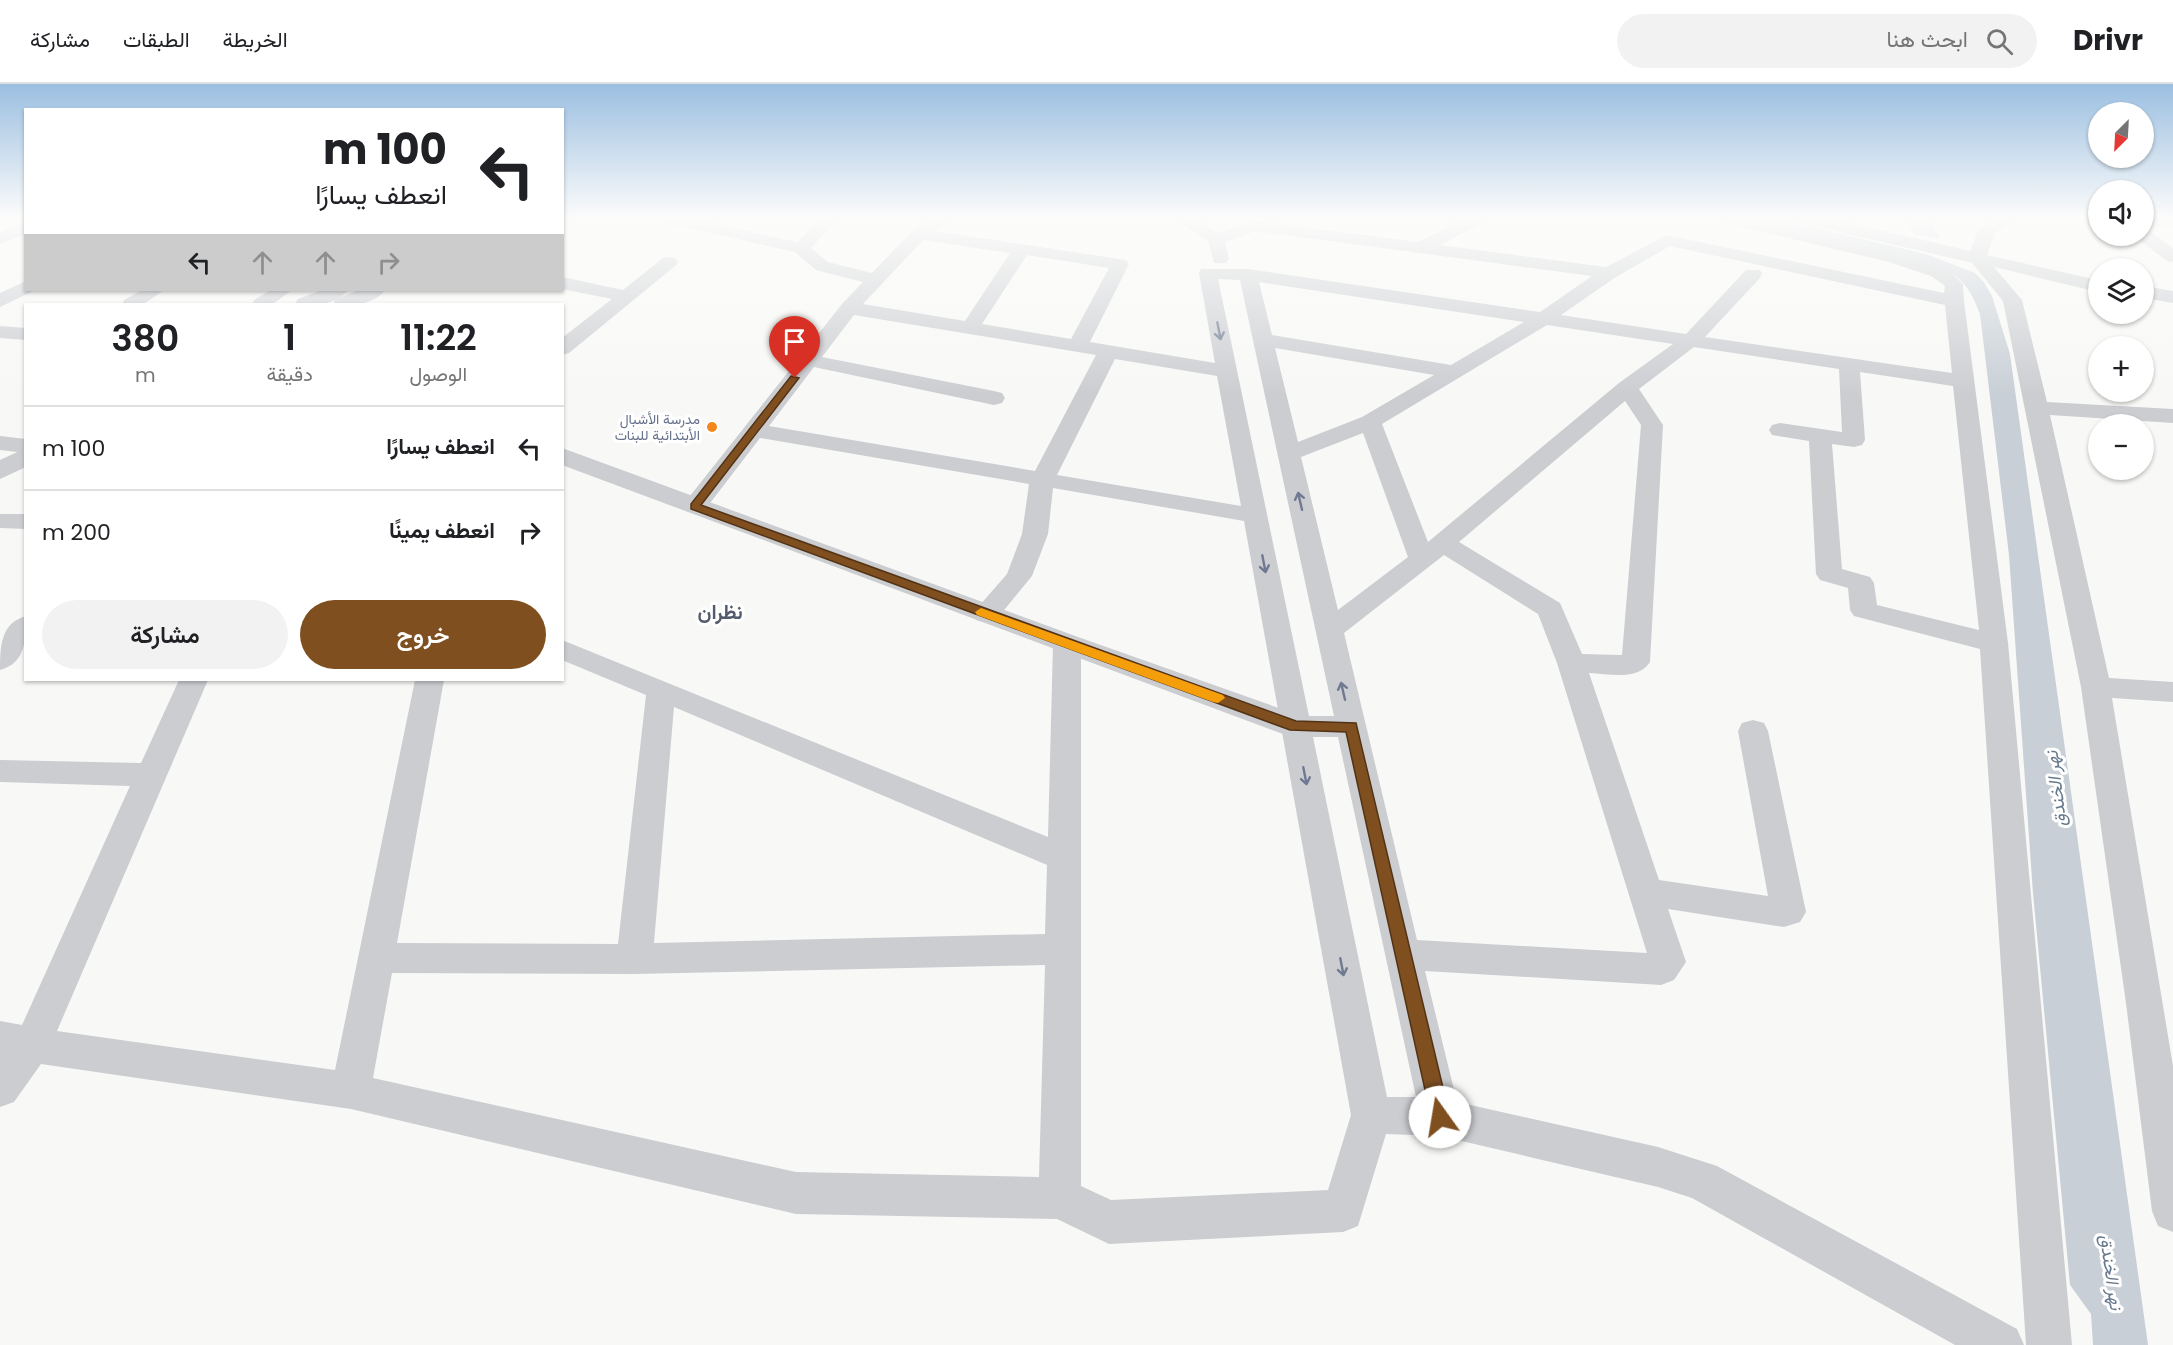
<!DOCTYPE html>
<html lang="ar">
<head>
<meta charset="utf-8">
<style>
  :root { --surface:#fff; --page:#f2f2f2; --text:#202124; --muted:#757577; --line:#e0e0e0; --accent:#7f4f20 }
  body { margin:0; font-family:Poppins,Vazirmatn,sans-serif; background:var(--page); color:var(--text); direction:rtl; height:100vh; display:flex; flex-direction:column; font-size:22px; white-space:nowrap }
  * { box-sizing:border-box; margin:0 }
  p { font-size:20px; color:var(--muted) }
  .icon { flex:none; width:33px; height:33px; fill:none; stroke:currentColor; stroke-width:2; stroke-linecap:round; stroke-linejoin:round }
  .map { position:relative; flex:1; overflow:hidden; direction:ltr }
  .sheet { position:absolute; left:24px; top:219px; width:540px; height:378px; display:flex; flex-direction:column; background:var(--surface); border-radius:0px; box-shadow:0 2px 4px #0004; direction:rtl }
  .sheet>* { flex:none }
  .guide { position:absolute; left:24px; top:24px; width:540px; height:183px; border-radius:0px; box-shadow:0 2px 4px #0004; direction:rtl; background:#fff; color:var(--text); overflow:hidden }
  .needle { width:39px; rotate:204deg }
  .controls { position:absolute; left:2088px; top:18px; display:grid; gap:12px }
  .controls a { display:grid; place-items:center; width:66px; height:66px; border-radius:50%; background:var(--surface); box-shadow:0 2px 4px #0004; font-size:30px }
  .pin { position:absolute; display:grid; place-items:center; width:51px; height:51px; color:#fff; margin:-62px -26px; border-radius:50% 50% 50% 0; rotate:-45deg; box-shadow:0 0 6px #0007 }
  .pin .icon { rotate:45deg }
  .me { position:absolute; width:66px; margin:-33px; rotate:347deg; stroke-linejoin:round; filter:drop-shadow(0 0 4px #0008) }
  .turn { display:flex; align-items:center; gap:21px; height:126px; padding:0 18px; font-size:27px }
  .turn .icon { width:78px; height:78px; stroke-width:2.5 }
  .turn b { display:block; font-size:42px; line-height:51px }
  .lanes { display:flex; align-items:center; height:57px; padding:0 18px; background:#0003; justify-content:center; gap:30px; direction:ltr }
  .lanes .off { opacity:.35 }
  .eta { display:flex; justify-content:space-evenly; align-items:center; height:102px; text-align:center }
  .eta b { font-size:36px; font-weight:600; line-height:42px }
  .primary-button { display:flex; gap:12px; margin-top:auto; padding:12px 18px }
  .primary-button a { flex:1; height:69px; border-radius:36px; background:var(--accent); color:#fff; font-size:24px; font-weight:600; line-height:69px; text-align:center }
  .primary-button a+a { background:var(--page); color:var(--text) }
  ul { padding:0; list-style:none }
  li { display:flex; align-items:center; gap:18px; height:84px; padding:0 18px; border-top:2px solid var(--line) }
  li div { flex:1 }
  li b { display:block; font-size:22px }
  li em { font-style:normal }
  header { display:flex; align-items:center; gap:36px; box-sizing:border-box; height:84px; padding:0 30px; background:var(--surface); border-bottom:2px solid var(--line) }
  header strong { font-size:28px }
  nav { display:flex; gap:33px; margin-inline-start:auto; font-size:21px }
  .search { width:420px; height:54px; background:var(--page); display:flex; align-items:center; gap:15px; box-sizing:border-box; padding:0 21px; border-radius:33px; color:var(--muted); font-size:22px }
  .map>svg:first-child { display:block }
</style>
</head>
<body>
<header>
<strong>Drivr</strong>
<div class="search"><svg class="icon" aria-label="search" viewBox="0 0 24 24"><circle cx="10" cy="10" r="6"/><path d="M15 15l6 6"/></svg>ابحث هنا</div>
<nav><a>الخريطة</a><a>الطبقات</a><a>مشاركة</a></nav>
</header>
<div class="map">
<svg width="2173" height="1261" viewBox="0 0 2173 1261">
  <rect width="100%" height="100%" fill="#f8f9f6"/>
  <g fill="#c8cfd6">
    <path d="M1748,135H1777L1926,170L1975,189L1984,198L1992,212L2010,270L2148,1261H2093L2091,1230L2070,1201L2033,809L2009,471L1980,230C1967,196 1959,192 1927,178Z"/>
    <path d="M1904,135H1929L1940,154L1915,151Z"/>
  </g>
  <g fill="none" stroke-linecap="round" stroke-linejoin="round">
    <g fill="#cbcdd1" fill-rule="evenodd">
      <path d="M662,135H694L797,158L820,135H838L811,164L828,178L872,189L913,146L930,135H950L935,147L1126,176L1129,180L1090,258L1215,279L1199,189L1201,185H1248L1540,228L1592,192L1255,147L1225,158L1229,175L1226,179H1214L1208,157L1175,135H1195L1218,149L1254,137L1418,158L1463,135H1484L1482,139L1440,161L1606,183L1667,151L1944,209L1945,202L1931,192L1889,178L1725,139L1722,135H1752L1901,170L1945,184L1963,200L1964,217L2008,559L2072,1261H2026L1980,565L1854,532L1850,526L1848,504L1820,496L1816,490L1809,357L1772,351L1769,346L1772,341L1780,339L1842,348L1839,285L1694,263L1639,305L1663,341L1650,578C1638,597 1609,590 1589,589L1659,796L1768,812L1738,647L1742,639L1753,636L1764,639L1768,647L1806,828L1800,838L1784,843L1668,825L1686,878L1674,896L1661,901L1425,887L1457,1018L1658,1063L1717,1082L2017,1245L2024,1261H1955L1692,1114L1658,1103L1440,1052L1386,1050L1358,1142L1343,1148L1109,1160L1057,1135L796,1130L351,1025L41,980L14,1018L0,1023V937L22,941L130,702L0,698V676L141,679L179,596H208L57,947L335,986L415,596H444L397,859L618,860L646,611L562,576V556L1048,753L1053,560L1057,554L1067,551L1077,554L1081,560V1102L1111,1116L1328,1106L1351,1031L1244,437L1053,404L1048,450L1032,492L996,536L986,539L976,536L972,530L1007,490L1022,450L1029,400L760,354L704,427L695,429L686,427L683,422L686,417L842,220L863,198L816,186L795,168L665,139ZM923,156L1010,169L965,237L863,220ZM1670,162L1945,221L1952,289L1705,253L1760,194L1762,190L1760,186H1746L1686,250L1561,231L1616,193ZM1027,171L1109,184L1071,255L982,240ZM1218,195L1240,196L1334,632H1309ZM1259,198L1524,238L1451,281L1272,251ZM854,231L1096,271L1035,387L769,342L814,283L994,321L1002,319L1005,314L1002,309L994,307L822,273ZM1547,241L1673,260L1619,299L1428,458L1382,340ZM1275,264L1434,291L1362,333L1298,358ZM1115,275L1217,292L1241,422L1057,391ZM1860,288L1953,302L1979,546L1877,521L1874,499L1870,493L1842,485L1832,360L1854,363L1862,361L1865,356ZM1625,317L1641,341L1622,571L1582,570L1560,519L1459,458ZM1363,349L1408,473L1338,526L1301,373ZM1444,471L1538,530L1557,579L1647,869L1417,856L1344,549ZM674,623L1047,781L1045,850L654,859ZM1313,653H1338L1416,1013H1387ZM1045,881L1039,1093L796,1088L373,994L392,889L634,890Z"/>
      <path d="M1993,135H2014L1995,149L1987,171L2098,196V208L1994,183L2022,216L2047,318L2173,325V339L2050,331L2109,594L2173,598V618L2112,614L2173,982V1148L2158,1142L2152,1127L2126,919L2081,603L2003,217L1968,174L1978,146Z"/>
      <path d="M2082,135H2098V140L2085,139Z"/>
      <path d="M2144,135H2173V143L2144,142Z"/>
      <path d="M26,138V150L0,160V148Z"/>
      <path d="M2144,146L2150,147L2173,164V178L2167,177L2138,155L2136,152H2144Z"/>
      <path d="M669,173L675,174L678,178L675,182L569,269L562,271V254L612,215L562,205V193L623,206L663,174Z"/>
      <path d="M26,197V206H34L33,207L0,223V209Z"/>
      <path d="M2144,202L2173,207V219L2144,214Z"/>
      <path d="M142,206H164L144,220H122L124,216Z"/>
      <path d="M271,206H292L273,220H252L254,216Z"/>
      <path d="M0,242L26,244V256L0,254Z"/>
      <path d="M0,352L26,355V369L0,366Z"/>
      <path d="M0,430H26V445L0,444Z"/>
      <path d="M26,532C26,555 26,579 0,586C0,564 0,539 26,532Z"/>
    </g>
    <g fill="#cbcdd1" fill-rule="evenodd">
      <path d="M1799,135H1832L1984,170L1987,174L1984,178L1977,180L1801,139Z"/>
      <path d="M322,206H348C338,221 312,222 295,220L298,215Z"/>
      <path d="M359,206H385C375,221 350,222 333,220L336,215Z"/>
      <path d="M26,364V383L0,395V376Z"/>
      <path d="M562,364L1078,553L1307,634L1312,642L1307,650L1295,654L1283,650L562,381Z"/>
    </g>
  </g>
  <defs><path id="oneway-shaft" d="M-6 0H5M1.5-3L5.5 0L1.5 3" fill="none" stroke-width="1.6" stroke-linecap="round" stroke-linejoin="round" transform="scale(1.5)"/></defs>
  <g stroke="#6f7991">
    <use href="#oneway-shaft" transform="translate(1219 247) rotate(79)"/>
    <use href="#oneway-shaft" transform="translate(1300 417) rotate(-103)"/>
    <use href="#oneway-shaft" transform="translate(1264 480) rotate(79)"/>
    <use href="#oneway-shaft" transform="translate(1343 607) rotate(-103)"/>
    <use href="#oneway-shaft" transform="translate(1305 692) rotate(79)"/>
    <use href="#oneway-shaft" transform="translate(1342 883) rotate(79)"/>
  </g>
  <linearGradient id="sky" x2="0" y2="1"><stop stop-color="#9bbfe1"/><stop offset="0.43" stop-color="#fcfcfb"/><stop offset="1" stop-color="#fcfcfb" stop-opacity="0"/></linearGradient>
  <rect width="2173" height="311" fill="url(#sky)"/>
  <path fill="#7f4f20" stroke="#533315" stroke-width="1.5" d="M791,292L799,294L701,421L1296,637L1356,639L1450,1033L1447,1039L1440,1041L1434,1039L1431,1033L1346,648L1290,646L691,425V420Z"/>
  <path fill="#f59e0b" d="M981,524L1223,611L1225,614L1218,619L1213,618L977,531L975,528Z"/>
  <circle fill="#f4871b" stroke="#fff" stroke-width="2" cx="712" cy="343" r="6"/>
  <g text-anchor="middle" stroke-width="6" stroke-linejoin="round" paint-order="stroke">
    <g font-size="14" fill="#65708a" stroke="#fff" text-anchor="end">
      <text x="700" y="340">مدرسة الأشبال<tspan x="700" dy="16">الأبتدائية للبنات</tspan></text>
    </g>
    <g font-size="18" font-style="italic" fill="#66788c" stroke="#fff">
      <text transform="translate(2056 705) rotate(-97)" y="6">نهر الخندق</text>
      <text transform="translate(2111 1188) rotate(82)" y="6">نهر الخندق</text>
    </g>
    <g font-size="20" font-weight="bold" fill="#545b6e" stroke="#fff">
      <text x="720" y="535">نظران</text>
    </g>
  </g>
</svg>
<div class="controls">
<a><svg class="needle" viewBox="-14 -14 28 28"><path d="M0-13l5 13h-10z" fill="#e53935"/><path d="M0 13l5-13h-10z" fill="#757577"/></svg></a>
<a><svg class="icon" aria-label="sound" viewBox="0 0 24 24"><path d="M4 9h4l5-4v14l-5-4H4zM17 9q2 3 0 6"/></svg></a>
<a><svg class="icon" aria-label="layers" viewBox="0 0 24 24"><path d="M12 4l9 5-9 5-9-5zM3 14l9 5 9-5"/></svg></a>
<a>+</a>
<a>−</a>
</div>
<div class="pin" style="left:795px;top:294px;background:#d93025"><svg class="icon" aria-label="arrive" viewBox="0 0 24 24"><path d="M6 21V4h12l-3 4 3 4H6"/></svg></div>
<svg class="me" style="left:1440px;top:1033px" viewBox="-20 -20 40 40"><circle r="19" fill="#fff"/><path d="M0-13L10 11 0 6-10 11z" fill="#7f4f20"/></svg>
<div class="guide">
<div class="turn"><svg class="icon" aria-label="left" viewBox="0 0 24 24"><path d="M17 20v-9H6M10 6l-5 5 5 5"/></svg><div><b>100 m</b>انعطف يسارًا</div></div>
<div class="lanes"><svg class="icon" aria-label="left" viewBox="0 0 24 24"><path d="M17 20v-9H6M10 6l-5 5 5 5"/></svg><svg class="icon off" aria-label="ahead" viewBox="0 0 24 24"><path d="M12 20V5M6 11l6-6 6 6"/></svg><svg class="icon off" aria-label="ahead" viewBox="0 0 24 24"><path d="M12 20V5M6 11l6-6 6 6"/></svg><svg class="icon off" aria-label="right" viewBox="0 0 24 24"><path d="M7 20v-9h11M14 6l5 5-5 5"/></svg></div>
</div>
<section class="sheet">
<div class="eta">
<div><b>11:22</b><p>الوصول</p></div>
<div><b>1</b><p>دقيقة</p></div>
<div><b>380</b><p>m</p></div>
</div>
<ul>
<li><svg class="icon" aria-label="left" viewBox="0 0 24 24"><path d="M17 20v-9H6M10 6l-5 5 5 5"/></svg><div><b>انعطف يسارًا</b></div><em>100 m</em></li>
<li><svg class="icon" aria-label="right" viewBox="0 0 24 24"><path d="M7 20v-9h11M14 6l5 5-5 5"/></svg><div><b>انعطف يمينًا</b></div><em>200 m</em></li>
</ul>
<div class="primary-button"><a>خروج</a><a>مشاركة</a></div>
</section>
</div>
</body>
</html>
